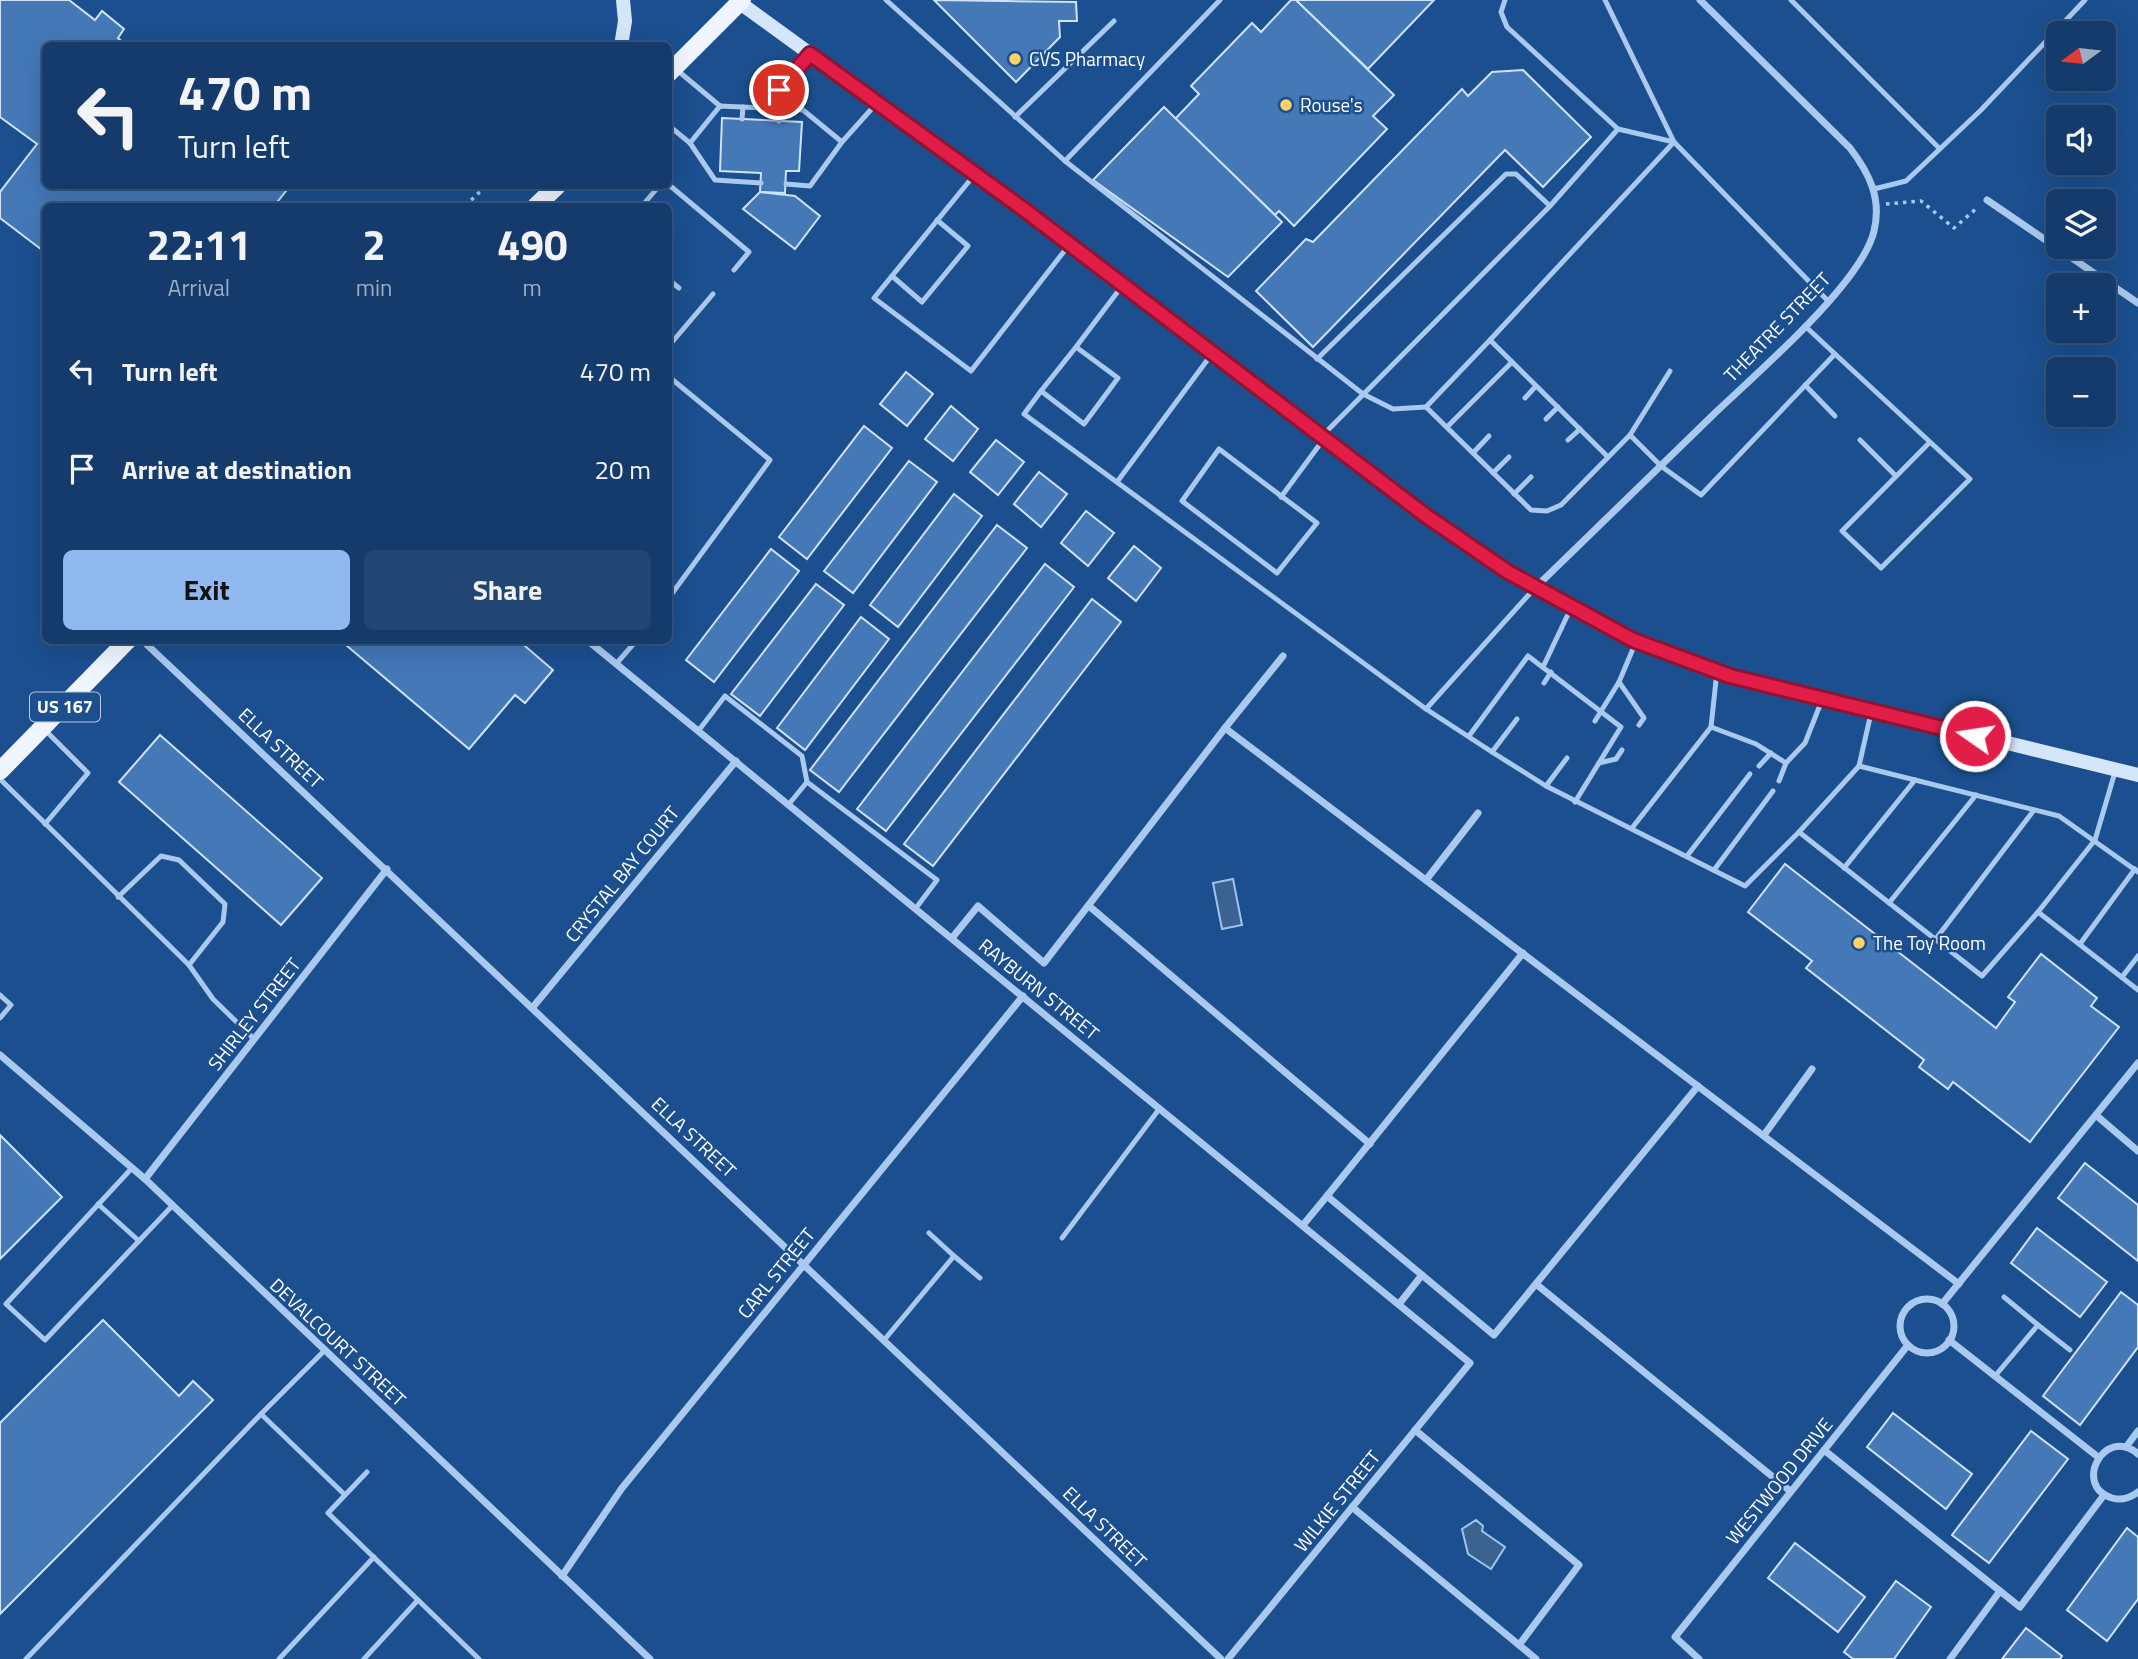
<!DOCTYPE html>
<html lang="en">
<head>
<meta charset="utf-8">
<style>
  :root { --surface:#143b6b; --page:#214673; --text:#f1f3f6; --muted:#9dadc1; --line:#33557e; --accent:#90b9f0 }
  body { margin:0; font-family:"Titillium Web",sans-serif; background:var(--page); color:var(--text); height:100vh; display:flex; flex-direction:column; font-size:26px; white-space:nowrap }
  * { box-sizing:border-box; margin:0 }
  p { font-size:23px; color:var(--muted) }
  .icon { flex:none; width:38px; height:38px; fill:none; stroke:currentColor; stroke-width:2; stroke-linecap:round; stroke-linejoin:round }
  .map { position:relative; flex:1; overflow:hidden }
  .sheet { position:absolute; left:42px; top:203px; width:630px; height:441px; display:flex; flex-direction:column; background:var(--surface); border-radius:10px; box-shadow:0 7px 28px #0002,0 0 0 2px var(--line) }
  .sheet>* { flex:none }
  .top-card { position:absolute; left:42px; top:42px; width:630px; height:147px; border-radius:10px; box-shadow:0 7px 28px #0002,0 0 0 2px var(--line); background:#143b6b; color:var(--text); overflow:hidden }
  .needle { width:46px; rotate:255deg }
  .tools { position:absolute; left:2046px; top:21px; display:grid; gap:14px }
  .tools a { display:grid; place-items:center; width:70px; height:70px; border-radius:10px; background:var(--surface); box-shadow:0 7px 28px #0002,0 0 0 2px var(--line); font-size:35px }
  .pin { position:absolute; display:grid; place-items:center; width:60px; height:60px; color:#fff; margin:-30px; border:4px solid #fff; border-radius:50%; box-shadow:0 2px 7px #0007 }
  .me { position:absolute; width:77px; margin:-38px; rotate:283deg; stroke-linejoin:round; filter:drop-shadow(0 0 5px #0008) }
  .turn { display:flex; align-items:center; gap:24px; height:147px; padding:0 21px; font-size:32px }
  .turn .icon { width:91px; height:91px; stroke-width:2.5 }
  .turn b { display:block; font-size:49px; line-height:60px }
  .eta { display:flex; justify-content:space-evenly; align-items:center; height:119px; text-align:center }
  .eta b { font-size:42px; font-weight:700; line-height:49px }
  .cta { display:flex; gap:14px; margin-top:auto; padding:14px 21px }
  .cta a { flex:1; height:80px; border-radius:10px; background:var(--accent); color:#111; font-size:28px; font-weight:700; line-height:80px; text-align:center }
  .cta a+a { background:var(--page); color:var(--text) }
  ul { padding:0; list-style:none }
  li { display:flex; align-items:center; gap:21px; height:98px; padding:0 21px }
  li div { flex:1 }
  li b { display:block; font-size:26px }
  li em { font-style:normal }
  .map>svg:first-child { display:block }
</style>
</head>
<body>
<div class="map">
<svg width="2138" height="1659" viewBox="0 0 2138 1659">
  <rect width="100%" height="100%" fill="#1b4f8f"/>
  <g fill="#3c6290" stroke="#9cc4f0" stroke-width="2">
    <path d="M1233,879L1242,925L1222,929L1213,883Z"/>
    <path d="M1476,1520L1483,1526L1482,1531L1505,1547L1491,1569L1468,1554L1462,1529Z"/>
  </g>
  <g fill="#4478b7" stroke="#cfe3fa" stroke-width="2">
    <path d="M0,0H69L95,20L102,11L124,29L118,38L127,46H46V186H290L274,206H46V253L0,218V192L37,144L0,117Z"/>
    <path d="M934,0L1076,2L1077,21H1059L1060,37L1016,82Z"/>
    <path d="M1291,0H1296L1394,95L1373,116L1387,129L1294,226L1279,211L1275,215L1175,119L1199,94L1191,86L1252,23L1261,32Z"/>
    <path d="M1296,0H1434L1368,69Z"/>
    <path d="M1523,70L1591,137L1543,187L1505,150L1313,347L1256,291L1306,239L1313,242L1462,89L1468,96L1492,72Z"/>
    <path d="M1164,107L1282,222L1228,277L1093,180Z"/>
    <path d="M722,118L802,122L799,171H786L785,193L760,192L761,173L720,171Z"/>
    <path d="M760,192L795,196L820,216L795,249L743,209Z"/>
    <path d="M906,372L933,394L907,426L880,404Z"/>
    <path d="M951,406L978,429L953,461L925,439Z"/>
    <path d="M864,426L892,448L807,559L779,537Z"/>
    <path d="M996,440L1024,462L998,495L970,472Z"/>
    <path d="M909,461L937,482L853,593L824,571Z"/>
    <path d="M1039,472L1067,494L1041,527L1014,504Z"/>
    <path d="M954,494L982,516L898,627L870,605Z"/>
    <path d="M1086,511L1114,533L1088,566L1061,543Z"/>
    <path d="M997,525L1027,548L839,792L810,770Z"/>
    <path d="M1134,546L1161,568L1136,601L1108,578Z"/>
    <path d="M771,549L799,571L714,682L686,660Z"/>
    <path d="M1045,564L1074,587L886,831L857,809Z"/>
    <path d="M816,584L844,605L760,716L731,694Z"/>
    <path d="M1092,599L1121,622L933,866L904,844Z"/>
    <path d="M861,617L889,639L805,750L777,728Z"/>
    <path d="M340,640H518L553,670L525,703L515,695L469,749Z"/>
    <path d="M160,735L322,878L281,925L119,782Z"/>
    <path d="M1785,864L1996,1028L2015,1002L2008,997L2041,954L2097,998L2091,1006L2119,1027L2030,1142L1953,1082L1948,1089L1919,1067L1924,1060L1806,968L1812,961L1748,912Z"/>
    <path d="M0,1135L62,1197L0,1259Z"/>
    <path d="M2085,1163L2138,1205V1261L2058,1198Z"/>
    <path d="M2037,1228L2107,1282L2080,1317L2011,1263Z"/>
    <path d="M2121,1292L2138,1305V1347L2080,1425L2043,1396Z"/>
    <path d="M103,1320L179,1396L193,1381L213,1400L0,1614V1423Z"/>
    <path d="M1893,1413L1972,1474L1946,1509L1867,1447Z"/>
    <path d="M2031,1431L2068,1459L1989,1563L1952,1535Z"/>
    <path d="M2127,1528L2138,1537V1599L2107,1641L2067,1610Z"/>
    <path d="M1795,1543L1865,1597L1838,1632L1768,1578Z"/>
    <path d="M1896,1581L1931,1607L1894,1659H1853L1844,1652Z"/>
    <path d="M2026,1628L2062,1656L2060,1659H2002Z"/>
  </g>
  <g fill="none" stroke-linecap="round" stroke-linejoin="round">
    <g stroke="#a9c9ee" stroke-width="3.5" stroke-dasharray="3.5 5" stroke-linecap="butt">
      <path d="M1886,204L1921,201L1954,228L1977,208"/>
      <path d="M465,206L486,186"/>
    </g>
    <g stroke="#a9c9ee" stroke-width="5">
      <path d="M886,0L1065,161L1220,0"/>
      <path d="M1505,0L1501,12L1507,27L1618,129L1674,142"/>
      <path d="M1605,0L1674,142L1828,301"/>
      <path d="M1791,0L1939,148"/>
      <path d="M677,70L720,106"/>
      <path d="M763,108L809,55"/>
      <path d="M1015,117L1114,21"/>
      <path d="M742,119L743,107"/>
      <path d="M779,121L780,109"/>
      <path d="M668,125L690,143L720,106L803,110L842,142L875,105"/>
      <path d="M690,143L715,180L761,183"/>
      <path d="M1065,161L1363,394L1393,409L1426,407L1531,510L1547,511L1561,505L1630,435L1670,371"/>
      <path d="M975,174L874,298L971,371L1069,245"/>
      <path d="M668,184L749,252L734,270"/>
      <path d="M786,184L810,186L842,142"/>
      <path d="M1874,189L1906,181L1981,110L2085,0"/>
      <path d="M642,206L659,186"/>
      <path d="M892,276L922,302L968,246L937,220"/>
      <path d="M668,279L679,288"/>
      <path d="M1805,326L1835,354"/>
      <path d="M668,338L673,341L713,294"/>
      <path d="M1490,340L1674,142"/>
      <path d="M1076,347L1041,391L1084,424L1118,378L1076,347L1122,286"/>
      <path d="M1317,359L1506,174H1516L1550,206"/>
      <path d="M668,376L770,460L668,599"/>
      <path d="M1805,385L1835,416"/>
      <path d="M1041,391L1024,414L1426,709L1533,590"/>
      <path d="M1525,398L1536,386"/>
      <path d="M1426,407L1490,340L1608,457"/>
      <path d="M1546,419L1558,407"/>
      <path d="M1447,427L1512,362"/>
      <path d="M1323,435L1550,206L1618,129"/>
      <path d="M1630,435L1661,466L1701,495L1835,354L1970,479L1881,568L1842,531L1930,442"/>
      <path d="M1568,440L1580,429"/>
      <path d="M1860,440L1896,476"/>
      <path d="M1219,449L1317,523L1277,573L1182,501Z"/>
      <path d="M1473,453L1489,436"/>
      <path d="M1493,473L1509,457"/>
      <path d="M1117,482L1211,355"/>
      <path d="M1514,494L1531,477"/>
      <path d="M1281,497L1323,440"/>
      <path d="M616,664L637,640"/>
      <path d="M1543,667L1570,610"/>
      <path d="M1619,682L1644,718L1639,725"/>
      <path d="M1544,683L1551,672"/>
      <path d="M1426,709L1492,752"/>
      <path d="M1871,713L1859,766L2059,816L2138,872"/>
      <path d="M1517,719L1492,752L1546,786L1567,758"/>
      <path d="M1595,721L1619,682L1635,644"/>
      <path d="M1711,727L1756,744L1786,763"/>
      <path d="M699,730L725,696L802,756L807,782L937,880L916,908"/>
      <path d="M1469,736L1528,656L1621,727L1575,802"/>
      <path d="M1599,763L1616,759L1622,750"/>
      <path d="M1759,766L1771,753"/>
      <path d="M1859,766L1799,832L1982,976L2038,912"/>
      <path d="M2115,772L2095,840L2038,912L2138,990"/>
      <path d="M0,779L189,965L213,999L254,1039"/>
      <path d="M1779,781L1786,763L1805,743L1822,700"/>
      <path d="M1546,786L1745,886L1799,832"/>
      <path d="M789,804L807,782"/>
      <path d="M45,824L88,773L46,731"/>
      <path d="M1632,828L1711,727L1717,671"/>
      <path d="M1687,856L1750,774"/>
      <path d="M1844,868L1915,780"/>
      <path d="M1714,870L1773,791"/>
      <path d="M118,897L161,856L179,860L225,904L223,922L189,965"/>
      <path d="M1889,903L1976,795"/>
      <path d="M1935,940L2034,810"/>
      <path d="M2080,944L2135,869"/>
      <path d="M2122,977L2138,956"/>
      <path d="M0,995L11,1005L0,1018"/>
      <path d="M132,1168L6,1304L45,1340L173,1205"/>
      <path d="M98,1204L139,1241"/>
      <path d="M1062,1238L1160,1108"/>
      <path d="M954,1256L980,1278"/>
      <path d="M2004,1297L2038,1325"/>
      <path d="M885,1339L954,1256L929,1233"/>
      <path d="M324,1351L261,1414L345,1495"/>
      <path d="M1995,1376L2038,1325L2070,1350"/>
      <path d="M367,1472L328,1513L479,1659"/>
      <path d="M26,1659L261,1414"/>
      <path d="M279,1659L374,1557"/>
      <path d="M364,1659L418,1600"/>
    </g>
    <g stroke="#a9c9ee" stroke-width="7">
      <path d="M1987,200L2138,303"/>
      <path d="M1536,587C1596,529 1655,471 1715,413C1756,374 1862,283 1874,231C1882,198 1869,173 1850,148L1700,0"/>
      <path d="M142,640L1221,1659"/>
      <path d="M587,640L1470,1363L1228,1659"/>
      <path d="M1283,656L1225,728L1959,1284"/>
      <path d="M1426,880L1478,813"/>
      <path d="M1089,906L1370,1144"/>
      <path d="M952,938L978,906L1044,963L1225,728"/>
      <path d="M1523,953L1327,1196L1494,1335L1698,1086"/>
      <path d="M533,1007L736,761"/>
      <path d="M0,1055L145,1179L650,1659"/>
      <path d="M2097,1116L2138,1151"/>
      <path d="M1764,1135L1812,1069"/>
      <path d="M145,1179L387,869"/>
      <path d="M1303,1225L1327,1196"/>
      <path d="M1536,1284L1790,1491"/>
      <circle cx="1927" cy="1326" r="27"/>
      <path d="M1399,1304L1422,1275"/>
      <path d="M1942,1304L2138,1063"/>
      <path d="M1949,1340L2098,1457"/>
      <path d="M1415,1430L1579,1565L1519,1645"/>
      <path d="M2126,1447L2138,1431"/>
      <path d="M1824,1450L2020,1607L2104,1495"/>
      <path d="M2138,1454C2105,1425 2072,1486 2112,1498C2122,1501 2130,1498 2138,1492"/>
      <path d="M1352,1507L1536,1659"/>
      <path d="M562,1576L622,1488L1023,996"/>
      <path d="M1699,1659L1675,1637L1908,1345"/>
      <path d="M1950,1659L2000,1591"/>
    </g>
    <g stroke="#d6e6fa" stroke-width="14">
      <path d="M736,0L1026,211L1425,515L1508,572L1598,623L1633,640L1730,675L2138,775"/>
      <path d="M621,46L625,21L623,0"/>
    </g>
    <g stroke="#f0f6ff" stroke-width="18">
      <path d="M668,74L742,0"/>
      <path d="M536,206L557,186"/>
      <path d="M0,771L128,640"/>
    </g>
  </g>
  <g fill="none" stroke-linecap="round" stroke-linejoin="round">
    <defs>
      <path id="route" d="M779,90L810,54L1026,211L1425,515L1508,572L1633,640L1730,676L1975,736"/>
    </defs>
    <use href="#route" stroke="#92132f" stroke-width="18"/>
    <use href="#route" stroke="#e11d48" stroke-width="12"/>
  </g>
  <g fill="#ffd166" stroke="#1b4f8f" stroke-width="2.5">
    <circle cx="1015" cy="59" r="7"/>
    <circle cx="1286" cy="105" r="7"/>
    <circle cx="1859" cy="943" r="7"/>
  </g>
  <g text-anchor="middle" stroke-width="5" stroke-linejoin="round" paint-order="stroke">
    <rect fill="#1b4f8f" stroke="#bbcadd" stroke-width="2" x="30" y="692.5" width="70" height="29" rx="5"/>
    <g font-size="18" font-weight="bold" fill="#fff">
      <text x="65" y="713">US 167</text>
    </g>
    <g font-size="19" fill="#fff" stroke="#1b4f8f" text-anchor="start">
      <text x="1029" y="66">CVS Pharmacy</text>
      <text x="1300" y="112">Rouse's</text>
      <text x="1873" y="950">The Toy Room</text>
    </g>
    <g font-size="19" fill="#fff" stroke="#1b4f8f">
      <text transform="translate(1777 327) rotate(-46)" y="7">THEATRE STREET</text>
      <text transform="translate(281 748) rotate(43)" y="7">ELLA STREET</text>
      <text transform="translate(622 874) rotate(-51)" y="7">CRYSTAL BAY COURT</text>
      <text transform="translate(1039 989) rotate(39)" y="7">RAYBURN STREET</text>
      <text transform="translate(254 1014) rotate(-52)" y="7">SHIRLEY STREET</text>
      <text transform="translate(694 1137) rotate(43)" y="7">ELLA STREET</text>
      <text transform="translate(776 1273) rotate(-51)" y="7">CARL STREET</text>
      <text transform="translate(338 1342) rotate(43)" y="7">DEVALCOURT STREET</text>
      <text transform="translate(1779 1481) rotate(-51)" y="7">WESTWOOD DRIVE</text>
      <text transform="translate(1337 1501) rotate(-51)" y="7">WILKIE STREET</text>
      <text transform="translate(1105 1527) rotate(44)" y="7">ELLA STREET</text>
    </g>
  </g>
</svg>
<div class="tools">
<a><svg class="needle" viewBox="-14 -14 28 28"><path d="M0-13l5 13h-10z" fill="#e53935"/><path d="M0 13l5-13h-10z" fill="#9dadc1"/></svg></a>
<a><svg class="icon" aria-label="sound" viewBox="0 0 24 24"><path d="M4 9h4l5-4v14l-5-4H4zM17 9q2 3 0 6"/></svg></a>
<a><svg class="icon" aria-label="layers" viewBox="0 0 24 24"><path d="M12 4l9 5-9 5-9-5zM3 14l9 5 9-5"/></svg></a>
<a>+</a>
<a>−</a>
</div>
<div class="pin" style="left:779px;top:90px;background:#d93025"><svg class="icon" aria-label="arrive" viewBox="0 0 24 24"><path d="M6 21V4h12l-3 4 3 4H6"/></svg></div>
<svg class="me" style="left:1975px;top:736px" viewBox="-20 -20 40 40"><circle r="17" fill="#e11d48" stroke="#fff" stroke-width="3"/><path d="M0-11L8 9 0 5-8 9z" fill="#fff"/></svg>
<div class="top-card">
<div class="turn"><svg class="icon" aria-label="left" viewBox="0 0 24 24"><path d="M17 20v-9H6M10 6l-5 5 5 5"/></svg><div><b>470 m</b>Turn left</div></div>
</div>
<section class="sheet">
<div class="eta">
<div><b>22:11</b><p>Arrival</p></div>
<div><b>2</b><p>min</p></div>
<div><b>490</b><p>m</p></div>
</div>
<ul>
<li><svg class="icon" aria-label="left" viewBox="0 0 24 24"><path d="M17 20v-9H6M10 6l-5 5 5 5"/></svg><div><b>Turn left</b></div><em>470 m</em></li>
<li><svg class="icon" aria-label="arrive" viewBox="0 0 24 24"><path d="M6 21V4h12l-3 4 3 4H6"/></svg><div><b>Arrive at destination</b></div><em>20 m</em></li>
</ul>
<div class="cta"><a>Exit</a><a>Share</a></div>
</section>
</div>
</body>
</html>
